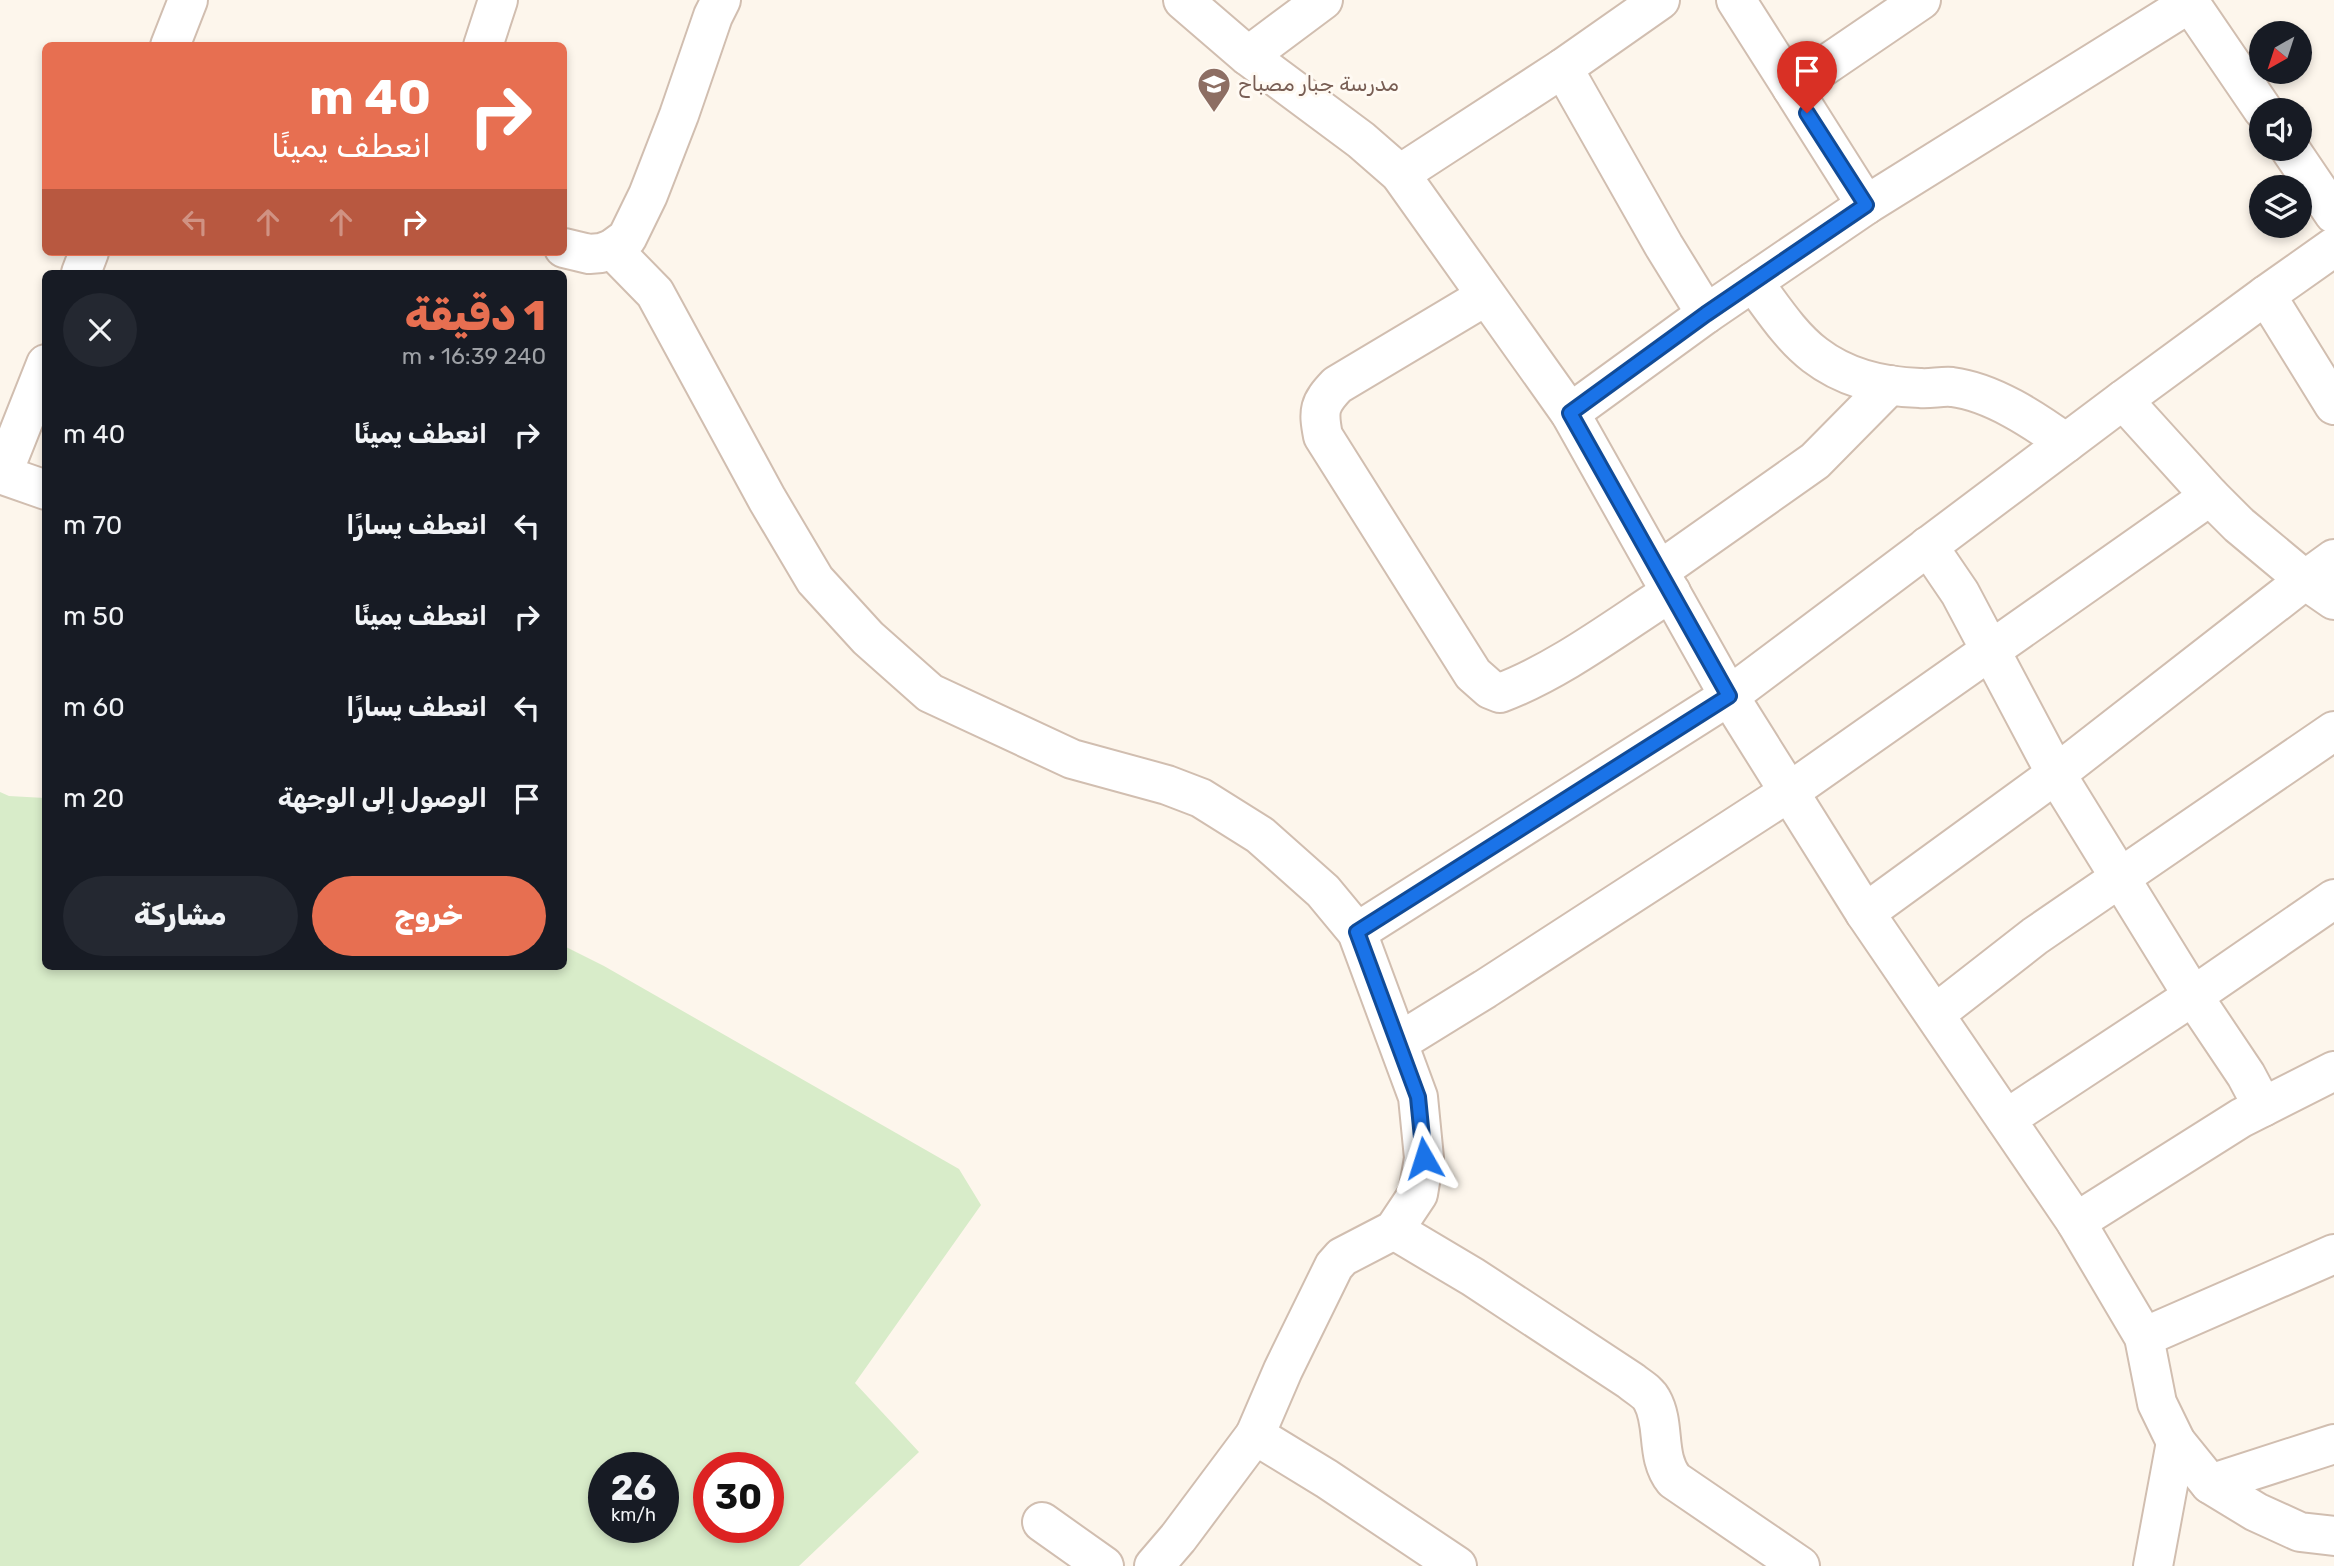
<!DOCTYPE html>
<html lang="ar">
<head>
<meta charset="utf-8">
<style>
  :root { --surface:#171b24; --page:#242831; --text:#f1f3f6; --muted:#9ea1a6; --accent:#e76f51 }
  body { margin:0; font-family:Rubik,"Noto Naskh Arabic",sans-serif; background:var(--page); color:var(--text); direction:rtl; height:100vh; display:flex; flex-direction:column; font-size:26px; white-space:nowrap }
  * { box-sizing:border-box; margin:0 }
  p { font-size:23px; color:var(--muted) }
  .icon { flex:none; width:38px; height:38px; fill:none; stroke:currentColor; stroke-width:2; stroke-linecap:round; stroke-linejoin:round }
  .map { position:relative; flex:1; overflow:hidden; direction:ltr }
  .details { position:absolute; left:42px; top:270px; width:525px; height:700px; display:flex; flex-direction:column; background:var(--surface); border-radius:10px; box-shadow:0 4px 10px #0003; direction:rtl }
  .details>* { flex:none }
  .guide { position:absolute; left:42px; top:42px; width:525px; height:214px; border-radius:10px; box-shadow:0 4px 10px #0003; direction:rtl; background:#e76f51; color:#fff; overflow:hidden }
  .needle { width:46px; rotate:219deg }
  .tools { position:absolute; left:2249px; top:21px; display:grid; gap:14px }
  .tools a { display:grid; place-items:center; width:63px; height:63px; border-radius:50%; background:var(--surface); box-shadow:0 4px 10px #0003; font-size:35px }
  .speed { position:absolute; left:588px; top:1452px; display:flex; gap:14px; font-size:35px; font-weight:700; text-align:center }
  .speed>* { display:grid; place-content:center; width:91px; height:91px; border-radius:50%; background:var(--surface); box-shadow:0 4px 10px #0003; line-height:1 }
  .speed small { font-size:18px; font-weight:400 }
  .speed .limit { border:10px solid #d22; background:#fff; color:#111 }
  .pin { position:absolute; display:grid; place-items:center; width:60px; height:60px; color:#fff; margin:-72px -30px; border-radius:50% 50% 50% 0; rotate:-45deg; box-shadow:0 0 7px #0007 }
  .pin .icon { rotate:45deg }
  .me { position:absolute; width:77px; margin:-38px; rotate:354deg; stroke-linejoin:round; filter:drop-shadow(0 0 5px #0008) }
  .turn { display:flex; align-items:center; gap:24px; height:147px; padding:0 21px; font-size:32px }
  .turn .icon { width:91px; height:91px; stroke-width:2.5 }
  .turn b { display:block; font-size:49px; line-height:60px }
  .lanes { display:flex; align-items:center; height:66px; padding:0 21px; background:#0003; justify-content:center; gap:35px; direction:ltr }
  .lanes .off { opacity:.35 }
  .round { display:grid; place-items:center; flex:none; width:74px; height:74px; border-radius:37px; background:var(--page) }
  .summary { display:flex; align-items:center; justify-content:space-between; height:119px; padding:0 21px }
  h1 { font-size:42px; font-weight:800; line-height:52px; color:var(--accent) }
  .action { display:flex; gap:14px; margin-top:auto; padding:14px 21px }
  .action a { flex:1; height:80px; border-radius:42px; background:var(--accent); color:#fff; font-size:28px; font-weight:800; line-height:80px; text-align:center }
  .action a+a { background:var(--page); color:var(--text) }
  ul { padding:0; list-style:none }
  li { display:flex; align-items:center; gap:21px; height:91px; padding:0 21px }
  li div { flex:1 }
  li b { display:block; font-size:26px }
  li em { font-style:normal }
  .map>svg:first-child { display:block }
</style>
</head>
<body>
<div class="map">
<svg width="2334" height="1566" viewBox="0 0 2334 1566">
  <rect width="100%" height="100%" fill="#fdf6ec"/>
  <path fill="#d8ecc9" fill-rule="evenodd" d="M0,792L9,796L45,798L46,966H564V946L604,966L959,1169L981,1205L855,1383L919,1452L799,1566H0ZM604,1468H663V1528H604ZM709,1468H768V1528H709Z"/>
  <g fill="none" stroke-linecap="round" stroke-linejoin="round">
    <defs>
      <g id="minor">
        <path d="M1183,0L1248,56L1361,140L1400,174L1570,413L1729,696L1865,913L2076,1222L2144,1337L2157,1403L2176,1442L2210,1484L2256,1512L2300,1532L2334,1536"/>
        <path d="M1736,0L1792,88"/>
        <path d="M2188,0L2263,110"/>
        <path d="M170,46L188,0"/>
        <path d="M483,46L498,0"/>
        <path d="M1248,56L1323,0"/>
        <path d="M1563,68L1664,246L1706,314"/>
        <path d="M2290,149L2334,214"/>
        <path d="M1400,174L1563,68L1660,0"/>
        <path d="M1866,205L1792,88L1921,0"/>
        <path d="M564,248L589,254L601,253L612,249L627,238L648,195L679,115L713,16L721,0"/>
        <path d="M612,249L655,293L767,499L815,580L868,638L930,693L1072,759L1167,785L1201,798L1260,835L1323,891L1357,932L1418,1097L1424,1158L1418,1194L1394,1230L1342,1257L1334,1266L1283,1370L1255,1435"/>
        <path d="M81,273L89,252"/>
        <path d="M1753,282C1772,307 1790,336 1815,355C1845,378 1883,387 1920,388C1930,389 1942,386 1952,387C1992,392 2034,420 2066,443"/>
        <path d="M2266,295L2334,405"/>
        <path d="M1486,296L1337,385C1319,404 1318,410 1323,436L1473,674L1490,689L1500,693C1559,671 1618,626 1671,592"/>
        <path d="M2123,400L2210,496L2239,525L2305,580L2334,559"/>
        <path d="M1570,413L1706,314L1866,205L2190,3"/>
        <path d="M0,474L46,490"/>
        <path d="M2,475L46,364"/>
        <path d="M1928,546L1960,593L2056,774L2193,996L2246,1075L2263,1107"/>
        <path d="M1659,571L1815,461L1890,385"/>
        <path d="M1865,913L2056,774L2305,580L2334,600"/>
        <path d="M1357,932L1729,696L2123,400L2266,295L2334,247"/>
        <path d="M1935,1014L2035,936L2334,731"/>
        <path d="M1399,1042L1485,989L1789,792L2210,496"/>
        <path d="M2006,1119L2193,996L2334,899"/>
        <path d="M2076,1222L2241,1118L2334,1071"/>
        <path d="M1394,1230L1473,1277L1631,1381C1638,1387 1648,1392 1652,1400C1666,1425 1655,1456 1674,1480L1800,1566"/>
        <path d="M2144,1337L2334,1254"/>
        <path d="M2210,1484L2334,1444"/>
        <path d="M1042,1522L1104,1566"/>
        <path d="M1154,1566L1178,1538L1255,1435L1327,1479L1457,1566"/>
        <path d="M2153,1566L2176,1442"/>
      </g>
    </defs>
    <use href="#minor" stroke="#d1beb0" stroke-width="42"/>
    <use href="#minor" stroke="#fff" stroke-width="38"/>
  </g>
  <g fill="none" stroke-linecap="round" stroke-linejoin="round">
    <defs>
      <path id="route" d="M1424,1158L1418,1097L1357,932L1729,696L1570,413L1706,314L1866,205L1807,113"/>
    </defs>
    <use href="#route" stroke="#114b97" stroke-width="18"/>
    <use href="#route" stroke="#1a73e8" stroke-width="12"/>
  </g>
  <defs>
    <symbol id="school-pin" viewBox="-11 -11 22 30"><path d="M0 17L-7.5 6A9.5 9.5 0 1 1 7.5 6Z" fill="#8d6e63" stroke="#fffaf3"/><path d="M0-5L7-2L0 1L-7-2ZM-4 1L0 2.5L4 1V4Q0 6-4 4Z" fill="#fff"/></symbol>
  </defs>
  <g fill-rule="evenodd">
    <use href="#school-pin" x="1195" y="65" width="38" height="52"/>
  </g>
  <g text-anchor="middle" stroke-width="6" stroke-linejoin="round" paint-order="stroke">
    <g font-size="21" fill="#785e54" stroke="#fffaf3" text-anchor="start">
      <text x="1238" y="91">مدرسة جبار مصباح</text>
    </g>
  </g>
</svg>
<div class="tools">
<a><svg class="needle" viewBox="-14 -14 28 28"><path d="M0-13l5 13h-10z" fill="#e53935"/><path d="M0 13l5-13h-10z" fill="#9ea1a6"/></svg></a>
<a><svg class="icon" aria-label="sound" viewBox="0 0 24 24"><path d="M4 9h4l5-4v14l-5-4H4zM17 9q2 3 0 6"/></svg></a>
<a><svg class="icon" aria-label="layers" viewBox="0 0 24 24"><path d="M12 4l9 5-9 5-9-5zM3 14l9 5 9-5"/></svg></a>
</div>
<div class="speed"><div>26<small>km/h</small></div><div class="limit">30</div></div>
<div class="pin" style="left:1807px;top:113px;background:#d93025"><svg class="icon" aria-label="arrive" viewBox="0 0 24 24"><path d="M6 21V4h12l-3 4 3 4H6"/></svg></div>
<svg class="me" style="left:1424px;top:1158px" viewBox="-20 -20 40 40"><path d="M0-17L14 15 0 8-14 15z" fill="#1a73e8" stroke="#fff" stroke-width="4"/></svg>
<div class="guide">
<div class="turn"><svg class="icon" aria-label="right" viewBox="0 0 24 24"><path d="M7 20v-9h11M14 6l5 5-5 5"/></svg><div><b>40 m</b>انعطف يمينًا</div></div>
<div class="lanes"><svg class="icon off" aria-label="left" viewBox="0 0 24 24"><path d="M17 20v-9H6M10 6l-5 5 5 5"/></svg><svg class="icon off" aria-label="ahead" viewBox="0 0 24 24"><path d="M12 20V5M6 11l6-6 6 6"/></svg><svg class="icon off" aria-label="ahead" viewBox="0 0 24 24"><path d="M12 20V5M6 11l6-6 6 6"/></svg><svg class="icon" aria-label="right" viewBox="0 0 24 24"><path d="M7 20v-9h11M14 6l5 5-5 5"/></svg></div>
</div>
<section class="details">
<div class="summary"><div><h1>1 دقيقة</h1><p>240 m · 16:39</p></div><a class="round"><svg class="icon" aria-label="close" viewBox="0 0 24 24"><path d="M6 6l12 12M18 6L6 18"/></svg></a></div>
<ul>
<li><svg class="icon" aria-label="right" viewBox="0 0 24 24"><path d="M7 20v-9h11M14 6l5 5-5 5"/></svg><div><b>انعطف يمينًا</b></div><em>40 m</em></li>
<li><svg class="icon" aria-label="left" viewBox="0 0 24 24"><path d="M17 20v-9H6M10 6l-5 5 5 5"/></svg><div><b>انعطف يسارًا</b></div><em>70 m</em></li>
<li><svg class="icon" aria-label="right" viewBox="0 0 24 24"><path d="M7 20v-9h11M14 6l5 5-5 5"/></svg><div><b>انعطف يمينًا</b></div><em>50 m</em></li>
<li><svg class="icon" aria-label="left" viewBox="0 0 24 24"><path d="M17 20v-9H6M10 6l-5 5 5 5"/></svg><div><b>انعطف يسارًا</b></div><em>60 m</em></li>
<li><svg class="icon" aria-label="arrive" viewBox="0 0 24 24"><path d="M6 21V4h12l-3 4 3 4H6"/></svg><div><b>الوصول إلى الوجهة</b></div><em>20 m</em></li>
</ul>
<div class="action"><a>خروج</a><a>مشاركة</a></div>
</section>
</div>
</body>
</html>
